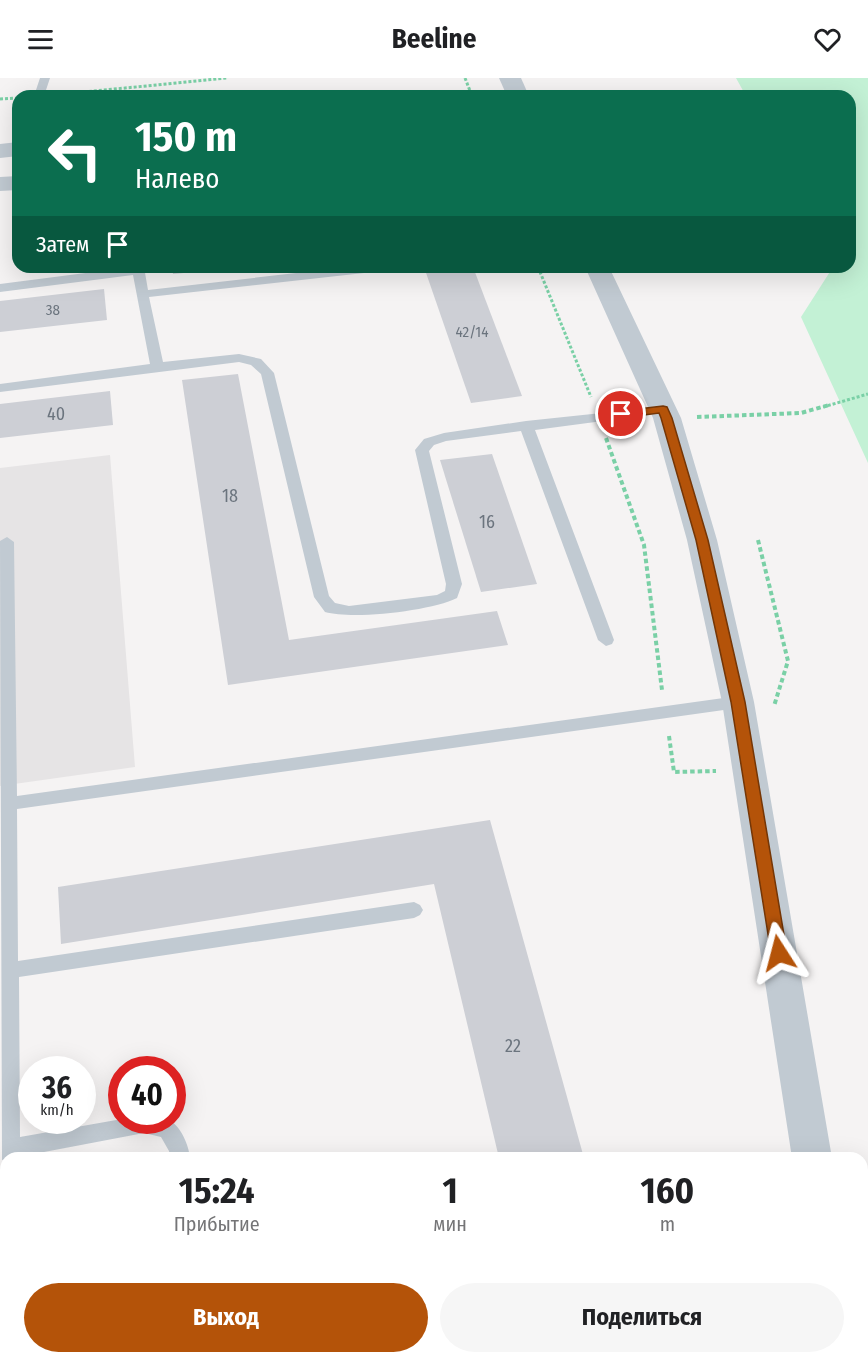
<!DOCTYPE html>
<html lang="ru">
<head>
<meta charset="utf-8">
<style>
  :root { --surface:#fff; --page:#f6f6f6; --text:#202124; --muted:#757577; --accent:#b45309 }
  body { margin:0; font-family:"Fira Sans Condensed",sans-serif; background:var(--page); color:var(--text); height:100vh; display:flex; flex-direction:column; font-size:22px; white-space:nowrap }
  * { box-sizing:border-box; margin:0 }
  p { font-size:20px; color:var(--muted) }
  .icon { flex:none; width:33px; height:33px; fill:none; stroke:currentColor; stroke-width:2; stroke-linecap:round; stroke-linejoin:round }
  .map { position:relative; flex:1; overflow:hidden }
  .sheet { position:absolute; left:0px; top:1074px; width:868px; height:212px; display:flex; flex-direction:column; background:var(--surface); border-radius:18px 18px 0 0; box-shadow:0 6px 24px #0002 }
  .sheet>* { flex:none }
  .top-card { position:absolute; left:12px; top:12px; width:844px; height:183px; border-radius:18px; box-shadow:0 6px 24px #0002; background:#0b6e4f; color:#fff; overflow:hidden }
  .speed { position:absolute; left:18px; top:978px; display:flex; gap:12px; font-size:30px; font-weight:700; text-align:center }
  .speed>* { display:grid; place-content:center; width:78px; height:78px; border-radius:50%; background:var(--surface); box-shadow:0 6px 24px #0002; line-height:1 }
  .speed small { font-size:15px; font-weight:400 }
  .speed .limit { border:9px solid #d22; background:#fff; color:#111 }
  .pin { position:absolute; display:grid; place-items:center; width:51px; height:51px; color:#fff; margin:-26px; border:3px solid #fff; border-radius:50%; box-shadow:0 2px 6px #0007 }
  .me { position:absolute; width:66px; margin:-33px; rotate:351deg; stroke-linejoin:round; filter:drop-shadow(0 0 4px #0008) }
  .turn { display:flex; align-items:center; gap:21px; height:126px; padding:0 24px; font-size:27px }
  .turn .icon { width:78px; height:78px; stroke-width:2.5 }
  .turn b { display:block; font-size:42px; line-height:51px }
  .then { display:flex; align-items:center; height:57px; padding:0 24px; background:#0003; gap:12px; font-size:22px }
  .eta { display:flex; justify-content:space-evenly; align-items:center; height:102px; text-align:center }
  .eta b { font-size:36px; font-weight:700; line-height:42px }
  .action { display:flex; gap:12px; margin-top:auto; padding:12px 24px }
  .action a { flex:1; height:69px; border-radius:36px; background:var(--accent); color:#fff; font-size:24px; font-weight:700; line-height:69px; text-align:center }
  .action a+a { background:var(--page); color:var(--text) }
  header { display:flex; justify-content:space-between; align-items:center; height:78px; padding:0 24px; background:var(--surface); font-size:27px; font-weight:700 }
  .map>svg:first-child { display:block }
</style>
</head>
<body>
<header><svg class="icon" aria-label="menu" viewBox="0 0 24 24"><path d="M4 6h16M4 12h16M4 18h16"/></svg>Beeline<svg class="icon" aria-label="heart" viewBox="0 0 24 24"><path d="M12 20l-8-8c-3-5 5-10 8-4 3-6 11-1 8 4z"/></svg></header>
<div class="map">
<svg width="868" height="1285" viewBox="0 0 868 1285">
  <rect width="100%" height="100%" fill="#f5f3f3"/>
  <path fill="#e6e4e5" d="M110,377L135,689L0,708V390Z"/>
  <path fill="#c3f1d5" d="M736,0H868V385L801,239L833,189H850V18H746Z"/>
  <g fill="#cdcfd5">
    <path d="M172,189H227V191L173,196Z"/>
    <path d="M424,189H473L522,318L471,325Z"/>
    <path d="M104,211L107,242L0,254V223Z"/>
    <path d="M238,296L289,562L497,533L508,567L228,607L182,302Z"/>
    <path d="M110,313L113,347L0,360V326Z"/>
    <path d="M492,376L537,506L481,514L440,382Z"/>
    <path d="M490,742L584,1080H499L434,806L61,866L58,809Z"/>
    <path d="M73,1280H173L174,1285H73Z"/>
  </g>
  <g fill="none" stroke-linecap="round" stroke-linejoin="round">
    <g stroke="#7ad0a6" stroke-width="3" stroke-dasharray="3 2" stroke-linecap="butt">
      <path d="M465,0L472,18"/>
      <path d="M64,16L227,0"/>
      <path d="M0,21L18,20"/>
      <path d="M538,189L591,319"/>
      <path d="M823,329L868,316"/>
    </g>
    <g stroke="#7ad0a6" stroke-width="4" stroke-dasharray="4.5 3" stroke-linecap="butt">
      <path d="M697,339L801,335L829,327"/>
      <path d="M606,360L644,467L662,612"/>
      <path d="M758,462L788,583L774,628"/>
      <path d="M669,658L674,694L716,693"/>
    </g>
    <g fill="#c1cad2" fill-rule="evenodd">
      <path d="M40,0H50L44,18H34Z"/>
      <path d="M132,189H144L148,212L349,189H388L382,193L149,219L163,284L239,276L261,281L274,295L329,518L335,525L349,528L437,517L445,513L446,506L415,372L424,361L444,355L526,343L668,328V334L663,335L535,352L614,562L612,566L606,568L598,562L521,353L446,363L434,367L429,373L462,506L457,520C431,533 353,542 325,534L314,519L261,296L251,287L239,284L0,314V306L150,286L133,197L0,214V206Z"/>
      <path d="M7,459L14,464L17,718L738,618L746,624L738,630L17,731L18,883L414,824L420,827L423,832L420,837L414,840L19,899L20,1059L122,1041L169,1042C181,1048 189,1068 190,1080H170L169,1073L161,1059L144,1055L2,1082L0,463Z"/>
      <path d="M192,1280H214L215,1285H193Z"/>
      <path d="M436,1280H463L461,1285H434Z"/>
      <path d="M657,1280H679L681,1285H659Z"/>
    </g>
    <g fill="#c1cad2" fill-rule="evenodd">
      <path d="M499,0H521L529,18H507Z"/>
      <path d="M18,64V78L0,80V66Z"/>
      <path d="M18,98V112L0,113V99Z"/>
      <path d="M585,189H609L681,340L717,462L754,624L832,1080H792L722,624L687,462L653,340Z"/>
      <path d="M862,1266L868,1285H824V1280H862Z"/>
    </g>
  </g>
  <path fill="#b45309" stroke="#753606" stroke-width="1.5" d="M663,328L667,329L672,340L708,462L745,624L787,875L779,881L771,875L731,624L696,462L661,340L659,335L621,340L615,336L621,333Z"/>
  <g text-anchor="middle" stroke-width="4.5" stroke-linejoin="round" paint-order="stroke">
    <g font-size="15" fill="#6b747e">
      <text x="53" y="237">38</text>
      <text x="472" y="259">42/14</text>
    </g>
    <g font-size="18" fill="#6b747e">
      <text x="56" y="342">40</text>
      <text x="230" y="424">18</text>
      <text x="487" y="450">16</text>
      <text x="513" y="974">22</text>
    </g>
  </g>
</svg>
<div class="speed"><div>36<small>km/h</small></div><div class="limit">40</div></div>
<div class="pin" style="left:621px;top:336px;background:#d93025"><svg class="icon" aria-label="arrive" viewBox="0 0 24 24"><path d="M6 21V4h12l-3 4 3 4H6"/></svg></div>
<svg class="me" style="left:779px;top:875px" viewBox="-20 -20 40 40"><path d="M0-17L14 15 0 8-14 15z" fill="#b45309" stroke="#fff" stroke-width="4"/></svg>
<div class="top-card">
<div class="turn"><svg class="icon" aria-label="left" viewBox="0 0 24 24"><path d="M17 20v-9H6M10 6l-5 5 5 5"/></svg><div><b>150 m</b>Налево</div></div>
<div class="then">Затем<svg class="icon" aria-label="arrive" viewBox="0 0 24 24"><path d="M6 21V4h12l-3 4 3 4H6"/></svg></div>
</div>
<section class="sheet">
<div class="eta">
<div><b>15:24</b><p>Прибытие</p></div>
<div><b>1</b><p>мин</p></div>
<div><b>160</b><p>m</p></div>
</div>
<div class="action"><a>Выход</a><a>Поделиться</a></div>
</section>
</div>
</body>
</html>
